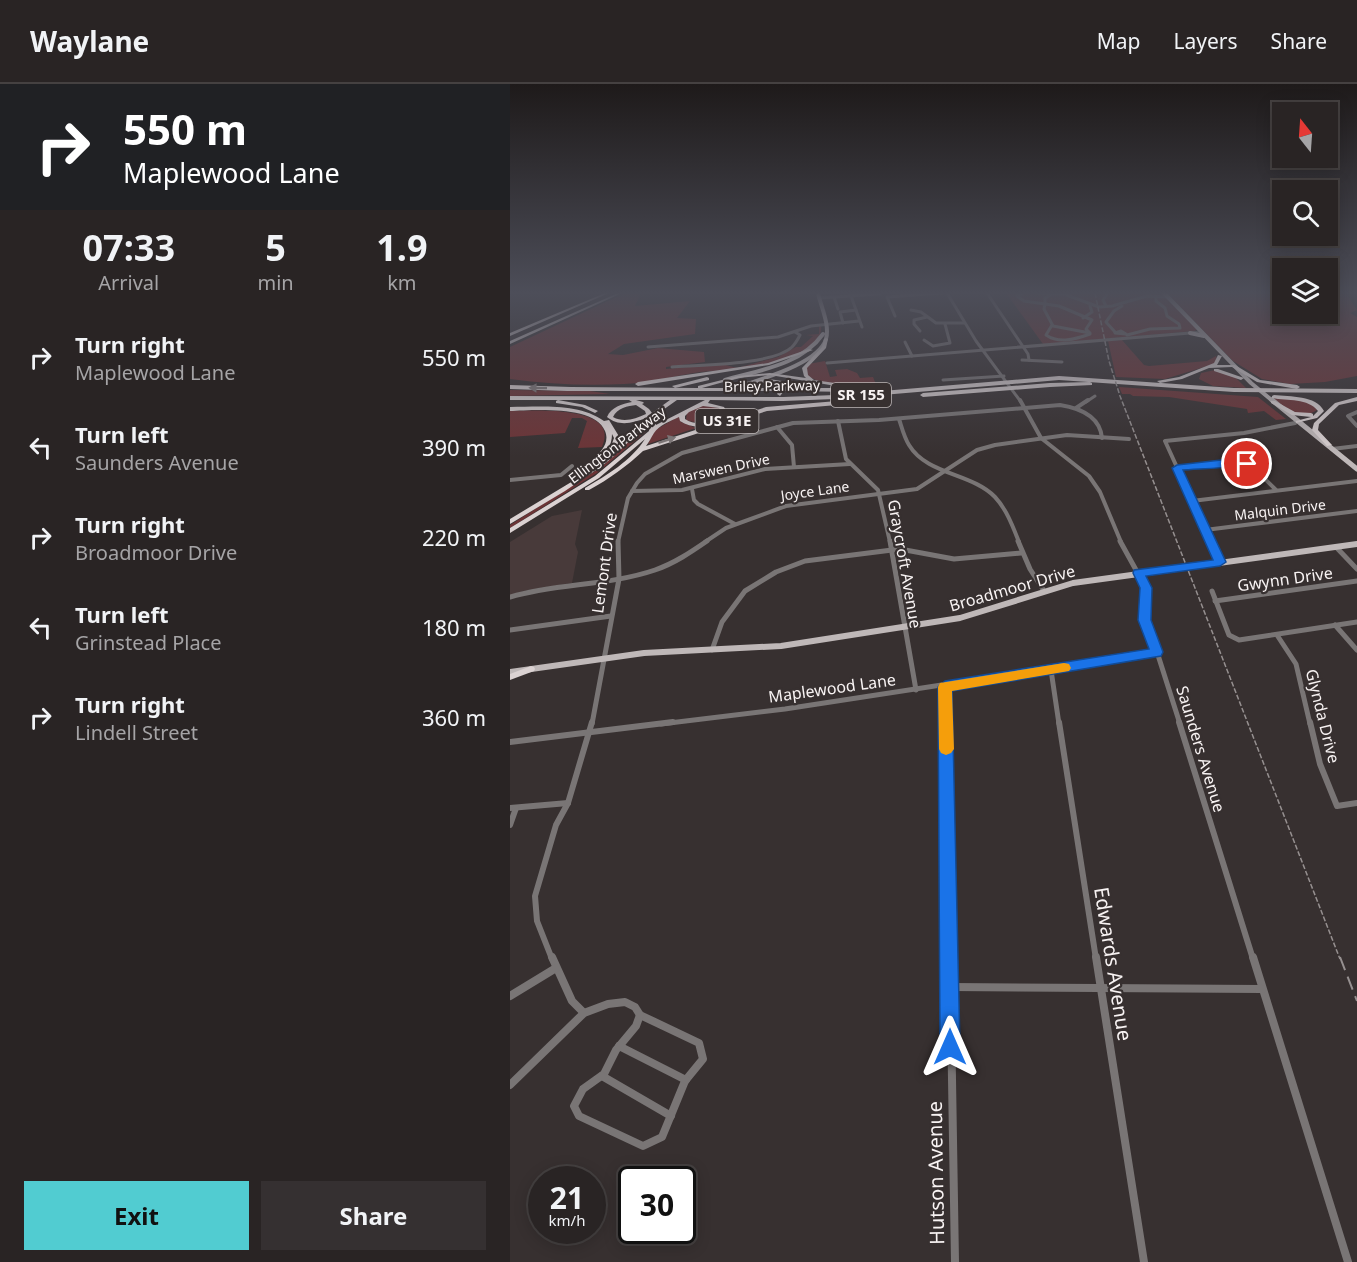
<!DOCTYPE html>
<html lang="en">
<head>
<meta charset="utf-8">
<style>
  :root { --surface:#292424; --page:#353031; --text:#f1f3f6; --muted:#a5a4a6; --line:#454141; --accent:#51ccd1 }
  body { margin:0; font-family:"Noto Sans",sans-serif; background:var(--page); color:var(--text); height:100vh; display:flex; flex-direction:column; font-size:22px; white-space:nowrap }
  * { box-sizing:border-box; margin:0 }
  p { font-size:20px; color:var(--muted) }
  .icon { flex:none; width:33px; height:33px; fill:none; stroke:currentColor; stroke-width:2; stroke-linecap:round; stroke-linejoin:round }
  .map { position:relative; flex:1; overflow:hidden }
  .details { display:flex; flex-direction:column; background:var(--surface); width:510px }
  .details>* { flex:none }
  .banner { background:#202124; color:#fff; overflow:hidden }
  .needle { width:39px; rotate:343deg }
  .controls { position:absolute; left:762px; top:18px; display:grid; gap:12px }
  .controls a { display:grid; place-items:center; width:66px; height:66px; border-radius:0px; background:var(--surface); box-shadow:0 3px 15px #0003,0 0 0 2px var(--line); font-size:30px }
  .speed { position:absolute; left:18px; top:1082px; display:flex; gap:12px; font-size:30px; font-weight:700; text-align:center }
  .speed>* { display:grid; place-content:center; width:78px; height:78px; border-radius:50%; background:var(--surface); box-shadow:0 3px 15px #0003,0 0 0 2px var(--line); line-height:1 }
  .speed small { font-size:15px; font-weight:400 }
  .speed .limit { border:3px solid #111; border-radius:9px; background:#fff; color:#111 }
  .pin { position:absolute; display:grid; place-items:center; width:51px; height:51px; color:#fff; margin:-26px; border:3px solid #fff; border-radius:50%; box-shadow:0 2px 6px #0007 }
  .me { position:absolute; width:66px; margin:-33px; rotate:0deg; stroke-linejoin:round; filter:drop-shadow(0 0 4px #0008) }
  .turn { display:flex; align-items:center; gap:21px; height:126px; padding:0 24px; font-size:27px }
  .turn .icon { width:78px; height:78px; stroke-width:2.5 }
  .turn b { display:block; font-size:42px; line-height:51px }
  .eta { display:flex; justify-content:space-evenly; align-items:center; height:102px; text-align:center }
  .eta b { font-size:36px; font-weight:700; line-height:42px }
  .action { display:flex; gap:12px; margin-top:auto; padding:12px 24px }
  .action a { flex:1; height:69px; border-radius:0px; background:var(--accent); color:#111; font-size:24px; font-weight:700; line-height:69px; text-align:center }
  .action a+a { background:var(--page); color:var(--text) }
  ul { padding:0; list-style:none }
  li { display:flex; align-items:center; gap:18px; height:90px; padding:0 24px }
  li div { flex:1 }
  li b { display:block; font-size:22px }
  li em { font-style:normal }
  header { display:flex; align-items:center; gap:36px; box-sizing:border-box; height:84px; padding:0 30px; background:var(--surface); border-bottom:2px solid var(--line) }
  header strong { font-size:28px }
  nav { display:flex; gap:33px; margin-inline-start:auto; font-size:21px }
  main { display:flex; flex:1; min-height:0 }
  .map>svg:first-child { display:block }
</style>
</head>
<body>
<header>
<strong>Waylane</strong>
<nav><a>Map</a><a>Layers</a><a>Share</a></nav>
</header>
<main>
<section class="details">
<div class="banner">
<div class="turn"><svg class="icon" aria-label="right" viewBox="0 0 24 24"><path d="M7 20v-9h11M14 6l5 5-5 5"/></svg><div><b>550 m</b>Maplewood Lane</div></div>
</div>
<div class="eta">
<div><b>07:33</b><p>Arrival</p></div>
<div><b>5</b><p>min</p></div>
<div><b>1.9</b><p>km</p></div>
</div>
<ul>
<li><svg class="icon" aria-label="right" viewBox="0 0 24 24"><path d="M7 20v-9h11M14 6l5 5-5 5"/></svg><div><b>Turn right</b><p>Maplewood Lane</p></div><em>550 m</em></li>
<li><svg class="icon" aria-label="left" viewBox="0 0 24 24"><path d="M17 20v-9H6M10 6l-5 5 5 5"/></svg><div><b>Turn left</b><p>Saunders Avenue</p></div><em>390 m</em></li>
<li><svg class="icon" aria-label="right" viewBox="0 0 24 24"><path d="M7 20v-9h11M14 6l5 5-5 5"/></svg><div><b>Turn right</b><p>Broadmoor Drive</p></div><em>220 m</em></li>
<li><svg class="icon" aria-label="left" viewBox="0 0 24 24"><path d="M17 20v-9H6M10 6l-5 5 5 5"/></svg><div><b>Turn left</b><p>Grinstead Place</p></div><em>180 m</em></li>
<li><svg class="icon" aria-label="right" viewBox="0 0 24 24"><path d="M7 20v-9h11M14 6l5 5-5 5"/></svg><div><b>Turn right</b><p>Lindell Street</p></div><em>360 m</em></li>
</ul>
<div class="action"><a>Exit</a><a>Share</a></div>
</section>
<div class="map">
<svg width="847" height="1178" viewBox="0 0 847 1178">
  <rect width="100%" height="100%" fill="#373030"/>
  <path fill="#483a3a" d="M72,426L65,460L68,468L62,499L18,506L0,511V458L42,432Z"/>
  <g fill="#6d3436">
    <path d="M115,209H131L125,222L180,217L167,234L186,235L185,250L114,260L98,270L113,271L148,264L194,268L195,278L156,283V285L212,280L227,284L268,273L286,263H291L303,252L296,251L309,250V242H311C315,277 224,286 201,287C172,289 144,299 114,300C77,302 37,300 0,295V263Z"/>
    <path d="M496,209H651L687,245L685,247L533,260Z"/>
    <path d="M657,209H772V230H818V209H836L847,226L840,229L847,233V292L815,298L780,300L752,295L723,277Z"/>
    <path d="M612,256L634,281L639,282L697,277L706,272L707,276L704,280L655,295L606,293L598,257Z"/>
    <path d="M315,277L320,293L327,292L325,286L337,285L347,289L350,294L363,293L367,303C344,303 318,304 298,292L296,284L298,280Z"/>
    <path d="M705,286L724,292L736,304L703,302L689,295L691,289Z"/>
    <path d="M609,303L748,313L776,335L766,336L754,327L738,329L737,325L659,313L623,312L620,310H612Z"/>
    <path d="M0,306L80,307L100,310L0,312Z"/>
    <path d="M762,314C776,314 798,313 807,326C792,337 775,323 762,314Z"/>
    <path d="M191,321L209,324L211,330C201,339 188,340 176,336L177,328Z"/>
    <path d="M0,327C21,327 112,320 92,363L68,364L77,337L72,334H62L55,349L0,353Z"/>
    <path d="M169,332L171,338L186,344L138,360L144,347Z"/>
    <path d="M138,339V346L87,389L0,444V441L93,382Z"/>
  </g>
  <g fill="none" stroke-linecap="round" stroke-linejoin="round">
    <g stroke="#797575" stroke-width="3">
      <path d="M437,209L466,257L511,318"/>
      <path d="M477,209L518,270L519,276"/>
      <path d="M513,209L507,212L514,217L535,220"/>
      <path d="M527,209H541"/>
      <path d="M595,209L597,210L593,216L596,222"/>
      <path d="M341,212L352,243"/>
      <path d="M324,213L328,225"/>
      <path d="M309,214L369,210"/>
      <path d="M535,220L549,222L582,236L576,245L580,249L543,242L534,225Z"/>
      <path d="M535,220V214L542,210H554L589,223L602,222L637,212L658,213"/>
      <path d="M401,226L411,228L426,239H454"/>
      <path d="M385,232L377,213L432,209"/>
      <path d="M573,234L582,228L580,222"/>
      <path d="M333,239L330,228L346,226"/>
      <path d="M542,241L536,251C549,260 566,255 580,250"/>
      <path d="M410,247L404,240V236L417,233"/>
      <path d="M611,247L616,250L605,249Z"/>
      <path d="M605,248L596,238L604,227L612,222"/>
      <path d="M617,251L640,245L670,244L669,240L657,232L655,224L646,217V212"/>
      <path d="M414,256L423,262L440,259L435,240"/>
      <path d="M395,258L402,272"/>
      <path d="M138,263L268,253L301,242L349,237"/>
      <path d="M512,276L552,278"/>
      <path d="M317,279L692,248"/>
      <path d="M162,283C190,281 263,281 282,263C285,260 288,255 290,251L285,248"/>
      <path d="M433,296L494,292"/>
      <path d="M576,318L585,312"/>
    </g>
    <g stroke="#797575" stroke-width="4">
      <path d="M510,316L531,354L579,392L590,408L611,458"/>
      <path d="M566,324L578,316"/>
      <path d="M847,328L838,332L847,342"/>
      <path d="M389,335C392,344 394,353 399,361C417,391 462,389 485,413C497,426 503,443 509,458"/>
      <path d="M328,337L336,375L368,406L380,458"/>
      <path d="M267,343L282,361L284,383"/>
      <path d="M822,365L847,362"/>
      <path d="M667,384L733,379L743,383L766,406"/>
      <path d="M0,396L51,391L62,382"/>
      <path d="M182,405L184,416L188,420L225,440"/>
      <path d="M122,407L172,406L255,385L340,380"/>
      <path d="M682,417L847,397"/>
      <path d="M695,446L847,427"/>
      <path d="M108,458L118,414L127,399L135,390L172,369L283,339L369,336L550,321C569,324 590,332 592,354"/>
      <path d="M195,458L216,444L276,422L407,405L467,366L485,361L557,351L619,355"/>
      <path d="M701,458L655,357L734,349L785,339"/>
    </g>
    <g stroke="#797575" stroke-width="5">
      <path d="M380,457L406,606"/>
      <path d="M508,457L520,485L534,507"/>
      <path d="M610,457L636,504L634,536L647,568L670,640"/>
      <path d="M700,457L710,479"/>
      <path d="M826,463L847,485"/>
      <path d="M702,507L719,551L729,556L847,538"/>
      <path d="M0,513C47,499 98,502 145,486C165,479 181,468 197,457"/>
      <path d="M705,517L847,497"/>
      <path d="M825,541L847,566"/>
      <path d="M0,546L101,532"/>
      <path d="M767,551L786,580L800,640"/>
      <path d="M202,566L212,538L235,507L266,488L295,477L390,465L444,475L511,469"/>
      <path d="M541,586L549,640"/>
      <path d="M435,602L436,640"/>
      <path d="M82,640L109,495L108,457"/>
      <path d="M151,640L275,625L647,568"/>
    </g>
    <g stroke="#797575" stroke-width="6">
      <path d="M436,638L440,875"/>
      <path d="M549,638L586,875"/>
      <path d="M669,638L743,875"/>
      <path d="M800,638L810,680L827,722L847,719"/>
      <path d="M0,658L163,638"/>
      <path d="M0,724L58,719"/>
      <path d="M0,741L6,724"/>
      <path d="M42,875L27,837L25,812L46,741L58,719L82,638"/>
    </g>
    <g stroke="#797575" stroke-width="8">
      <path d="M42,873L62,917L74,929"/>
      <path d="M440,873L445,1178"/>
      <path d="M586,873L634,1178"/>
      <path d="M743,873L838,1178"/>
      <path d="M440,903L752,905"/>
      <path d="M0,912L46,884"/>
      <path d="M130,931L189,959L193,975L175,997L152,1053L133,1062L69,1032L64,1022L73,1005L94,990L106,966L126,942Z"/>
      <path d="M109,962L176,996"/>
      <path d="M92,992L161,1032"/>
      <path d="M0,1001L74,929L98,920L115,918L125,923L130,931"/>
    </g>
    <g stroke="#bfb8b8" stroke-width="4">
      <path d="M654,209L741,299L764,318"/>
      <path d="M680,249L694,252"/>
      <path d="M215,296C250,286 291,281 313,250"/>
      <path d="M237,300C258,293 309,278 316,255C320,241 311,223 308,209"/>
    </g>
    <path stroke="#bfb8b8" stroke-width="5" d="M762,316L847,385"/>
    <path stroke="#bfb8b8" stroke-width="6" d="M0,588L134,569L271,562L450,534L563,499L847,460"/>
    <g fill="#dbd2d2" fill-rule="evenodd">
      <path d="M95,209H99L0,252V249Z"/>
      <path d="M108,209H112L0,260V257Z"/>
      <path d="M316,254L318,255L316,264L297,284L298,291L304,296L339,301L370,303L373,305L372,306L347,305V307L345,308L274,307L270,312L267,310L269,307H57L0,305V301L61,303L188,304V302L228,292L260,289L296,294L294,292L292,284L312,263L314,255ZM260,291L338,304H276L278,302L272,297L259,295L245,297L227,304H192L228,294ZM259,298L268,300L272,302L271,304H234L248,299Z"/>
      <path d="M299,265L303,266L259,281L128,302L125,300L128,298L258,279Z"/>
      <path d="M708,271L712,272L707,281H725L750,296L787,301L790,303L787,305L747,298L722,283L699,284L672,295L650,299L647,297L669,293L704,279Z"/>
      <path d="M704,285H708L734,294L731,296L704,287Z"/>
      <path d="M549,292L724,304L847,305V309L724,308L549,296L325,315L273,317L200,316L198,319L214,323L218,330C206,343 185,347 170,337L169,333C161,337 149,341 144,349C141,354 139,358 136,362L256,323L327,317L330,319L327,321L257,327L133,367C117,382 99,395 79,406H75V404C97,391 121,377 135,355L89,394L0,449V444L85,392L139,347L140,337L104,372L92,382L55,407L0,440V435L63,397L100,370L99,368L104,354L102,350C102,362 96,370 87,377H83V375C91,368 100,359 95,347C85,321 23,326 0,327V323C31,323 68,319 94,337L99,336L110,354L106,364L136,334C123,339 109,343 97,333C101,323 112,320 122,318L119,316H0V312L273,313L325,311ZM126,316H160L142,329L139,325L132,320L134,319L133,318ZM167,316H195L146,341L143,333ZM126,321L135,327L136,330C125,335 114,339 103,333C107,324 118,322 126,321ZM193,322L209,324L212,330C202,339 187,343 175,335V332L179,328Z"/>
      <path d="M197,293L199,294V296L165,304L162,302Z"/>
      <path d="M580,298L582,299V301L540,303L413,313L410,311L413,309L540,299Z"/>
      <path d="M764,311C780,313 806,311 814,327L807,334L786,339V337L801,333L782,331L761,319V317H765L785,328L801,329L803,330V332L808,327C798,314 778,317 762,314V312Z"/>
      <path d="M847,313V317L829,321L809,340L808,346L822,361L817,362L802,346L804,339L825,319Z"/>
      <path d="M48,316L75,321L88,327L85,329L72,323L46,319V317Z"/>
      <path d="M21,582L24,583L25,585L24,587L0,596V590Z"/>
    </g>
    <path stroke="#969090" stroke-width="1.5" stroke-dasharray="5 2" stroke-linecap="butt" d="M585,209L599,277L610,312L830,875"/>
    <path stroke="#969090" stroke-width="2" stroke-dasharray="14 7" stroke-linecap="butt" d="M830,873L847,917"/>
  </g>
  <defs><path id="oneway-solid" d="M-6-.8H1V-3.2L6.5 0L1 3.2V.8H-6Z" transform="scale(1.5)"/></defs>
  <g fill="#817979">
    <use href="#oneway-solid" transform="translate(28 304) rotate(-179)"/>
    <use href="#oneway-solid" transform="translate(157 356) rotate(-18)"/>
  </g>
  <linearGradient id="sky" x2="0" y2="1"><stop stop-color="#1e1a1a"/><stop offset="0.56" stop-color="#4d4e59"/><stop offset="1" stop-color="#4d4e59" stop-opacity="0"/></linearGradient>
  <rect width="847" height="373" fill="url(#sky)"/>
  <path fill="#1a73e8" stroke="#114b97" stroke-width="1.5" d="M720,375L742,380C738,383 684,385 673,386L716,478L710,482L636,492L642,504L641,536L653,568L651,572L442,607L450,963L447,970L440,973L433,970L430,963L428,603L435,597L639,565L628,536L630,504L623,489L624,486L703,476L662,384L667,381Z"/>
  <path fill="#f59e0b" d="M554,579L559,580L561,584L559,587L442,607L444,665L441,669L436,671L431,669L429,665L428,603L430,599Z"/>
  <g text-anchor="middle" stroke-width="4.5" stroke-linejoin="round" paint-order="stroke">
    <g font-size="14" fill="#f8f3f3" stroke="#373030">
      <text transform="translate(262 302) rotate(-1)" y="5">Briley Parkway</text>
      <text transform="translate(107 361) rotate(-37)" y="5">Ellington Parkway</text>
      <text transform="translate(211 385) rotate(-12)" y="5">Marswen Drive</text>
      <text transform="translate(305 407) rotate(-8)" y="5">Joyce Lane</text>
      <text transform="translate(770 426) rotate(-7)" y="5">Malquin Drive</text>
    </g>
    <g fill="#373030" stroke="#beb8b8" stroke-width="1.5">
      <rect x="321" y="299" width="60" height="24" rx="4.5"/>
      <rect x="185.5" y="325" width="63" height="24" rx="4.5"/>
    </g>
    <g font-size="15" font-weight="bold" fill="#f8f3f3">
      <text x="351" y="316">SR 155</text>
      <text x="217" y="342">US 31E</text>
    </g>
    <g font-size="16" fill="#f8f3f3" stroke="#373030">
      <text transform="translate(94 479) rotate(-82)" y="6">Lemont Drive</text>
      <text transform="translate(395 480) rotate(80)" y="6">Graycroft Avenue</text>
      <text transform="translate(775 495) rotate(-8)" y="6">Gwynn Drive</text>
      <text transform="translate(502 504) rotate(-16)" y="6">Broadmoor Drive</text>
      <text transform="translate(322 604) rotate(-8)" y="6">Maplewood Lane</text>
      <text transform="translate(813 632) rotate(76)" y="6">Glynda Drive</text>
      <text transform="translate(691 665) rotate(73)" y="6">Saunders Avenue</text>
    </g>
    <g font-size="20" fill="#f8f3f3" stroke="#373030">
      <text transform="translate(603 880) rotate(81)" y="7">Edwards Avenue</text>
      <text transform="translate(426 1089) rotate(-91)" y="7">Hutson Avenue</text>
    </g>
  </g>
</svg>
<div class="controls">
<a><svg class="needle" viewBox="-14 -14 28 28"><path d="M0-13l5 13h-10z" fill="#e53935"/><path d="M0 13l5-13h-10z" fill="#a5a4a6"/></svg></a>
<a><svg class="icon" aria-label="search" viewBox="0 0 24 24"><circle cx="10" cy="10" r="6"/><path d="M15 15l6 6"/></svg></a>
<a><svg class="icon" aria-label="layers" viewBox="0 0 24 24"><path d="M12 4l9 5-9 5-9-5zM3 14l9 5 9-5"/></svg></a>
</div>
<div class="speed"><div>21<small>km/h</small></div><div class="limit">30</div></div>
<div class="pin" style="left:737px;top:380px;background:#d93025"><svg class="icon" aria-label="arrive" viewBox="0 0 24 24"><path d="M6 21V4h12l-3 4 3 4H6"/></svg></div>
<svg class="me" style="left:440px;top:963px" viewBox="-20 -20 40 40"><path d="M0-17L14 15 0 8-14 15z" fill="#1a73e8" stroke="#fff" stroke-width="4"/></svg>
</div>
</main>
</body>
</html>
